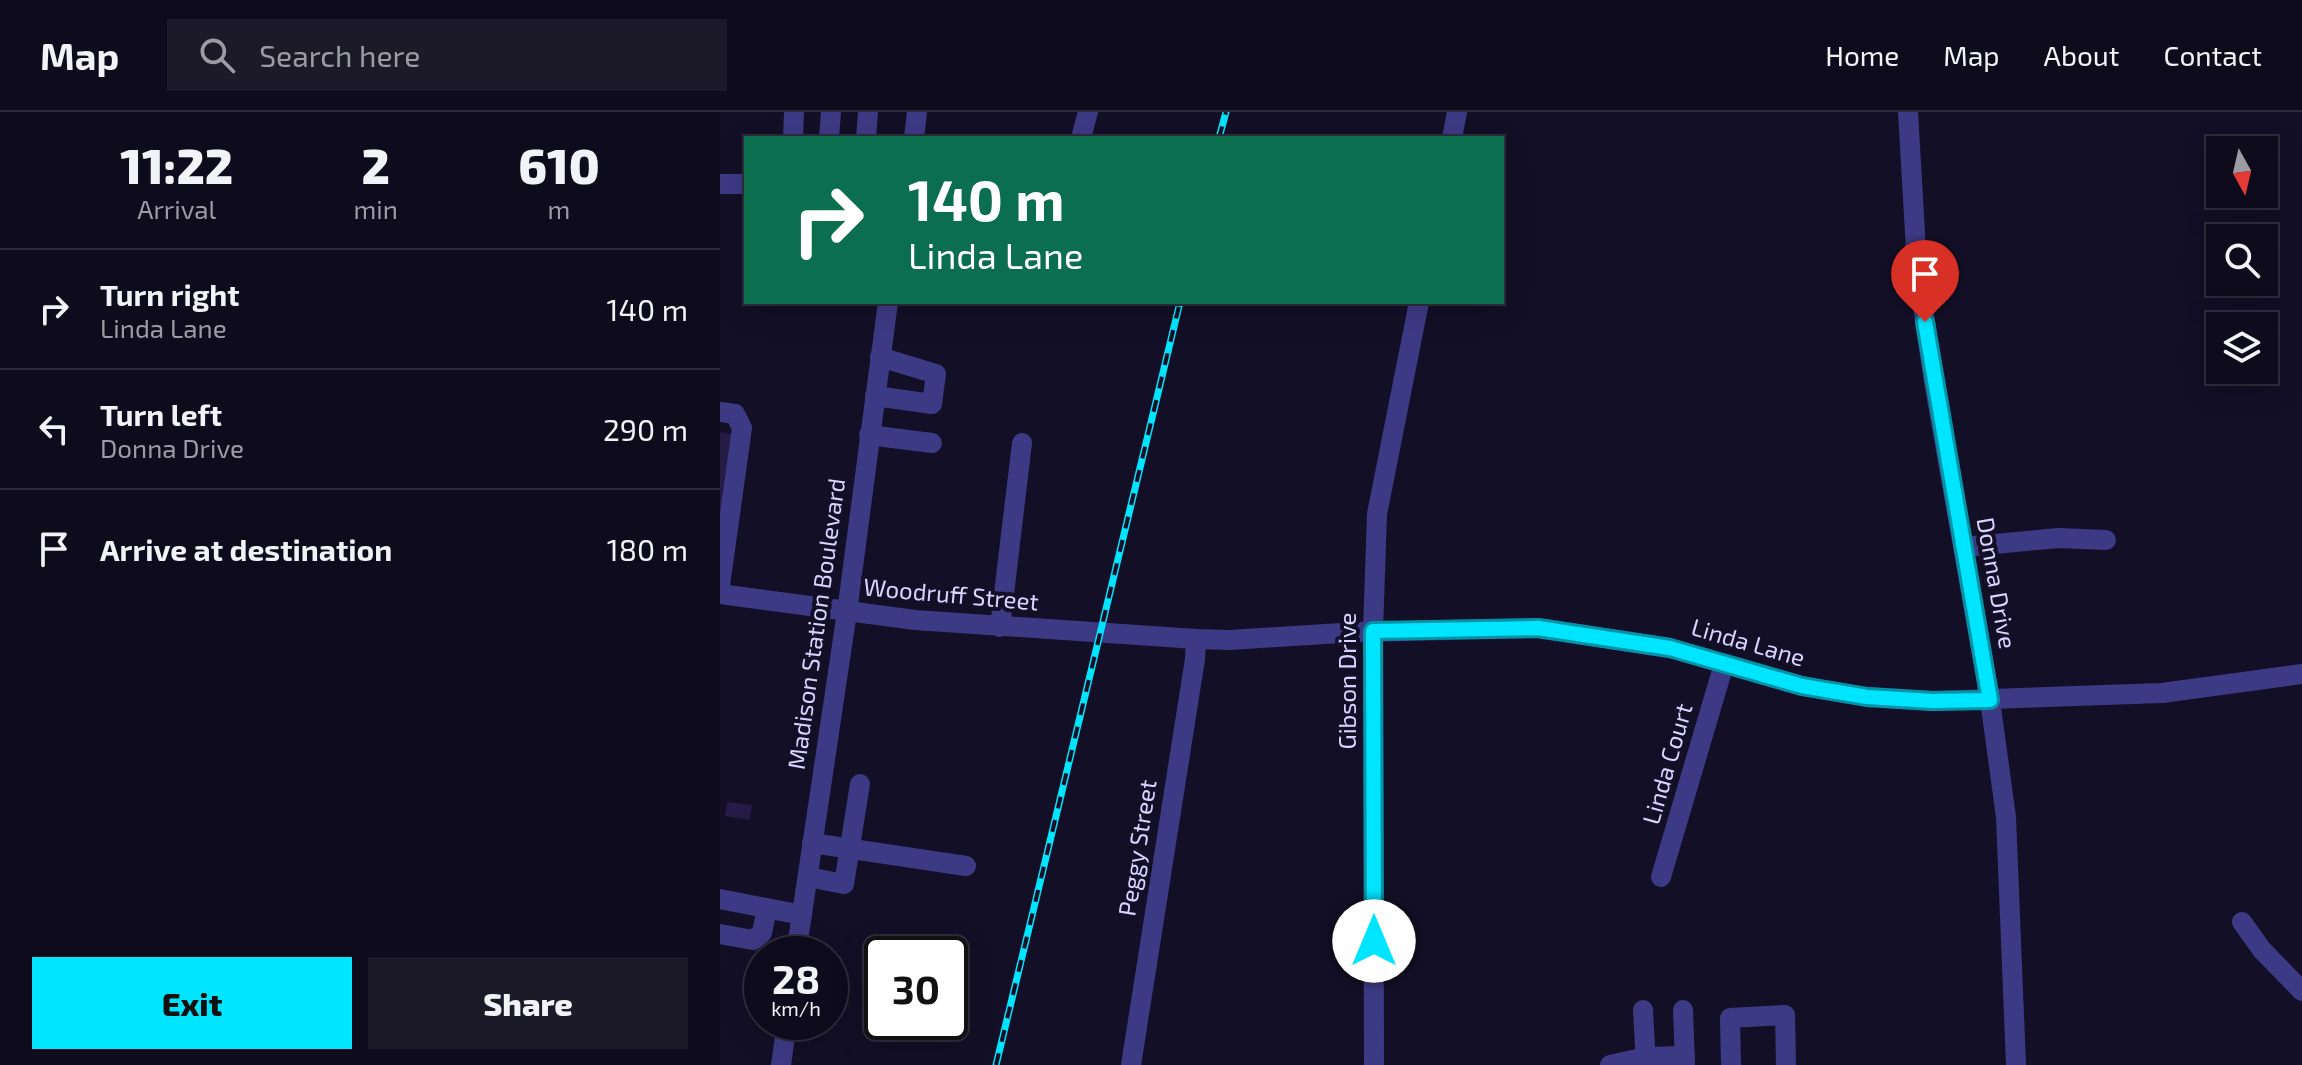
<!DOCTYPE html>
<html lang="en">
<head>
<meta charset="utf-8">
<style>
  :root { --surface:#0e0b1c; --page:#1c1929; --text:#f1f3f6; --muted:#9b9ba3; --line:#2e2b3b; --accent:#00e5ff }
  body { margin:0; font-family:"Exo 2",sans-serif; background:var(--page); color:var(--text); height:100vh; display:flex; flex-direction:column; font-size:30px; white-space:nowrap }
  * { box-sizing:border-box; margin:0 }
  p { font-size:26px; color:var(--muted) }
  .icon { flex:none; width:44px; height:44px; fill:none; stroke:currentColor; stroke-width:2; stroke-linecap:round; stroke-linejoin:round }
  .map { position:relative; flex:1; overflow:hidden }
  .sheet { display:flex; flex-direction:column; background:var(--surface); width:720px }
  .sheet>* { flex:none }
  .hud { position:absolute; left:24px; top:24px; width:760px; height:168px; border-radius:0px; box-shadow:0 8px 32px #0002,0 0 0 2px var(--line); background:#0b6e4f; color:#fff; overflow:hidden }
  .needle { width:52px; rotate:172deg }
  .tools { position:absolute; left:1486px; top:24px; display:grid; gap:16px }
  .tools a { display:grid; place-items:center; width:72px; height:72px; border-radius:0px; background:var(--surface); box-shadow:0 8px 32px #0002,0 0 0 2px var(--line); font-size:40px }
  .speed { position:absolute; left:24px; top:824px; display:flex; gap:16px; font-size:40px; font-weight:700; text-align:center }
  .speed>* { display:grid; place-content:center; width:104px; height:104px; border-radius:50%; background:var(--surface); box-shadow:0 8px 32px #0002,0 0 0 2px var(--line); line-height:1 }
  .speed small { font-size:20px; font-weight:400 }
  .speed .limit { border:4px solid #111; border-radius:12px; background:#fff; color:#111 }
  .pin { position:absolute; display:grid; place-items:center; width:68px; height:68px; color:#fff; margin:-82px -34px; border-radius:50% 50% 50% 0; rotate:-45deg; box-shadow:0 0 8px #0007 }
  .pin .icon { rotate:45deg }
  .me { position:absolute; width:88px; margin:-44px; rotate:0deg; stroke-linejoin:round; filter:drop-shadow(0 0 6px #0008) }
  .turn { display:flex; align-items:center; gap:28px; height:168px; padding:0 32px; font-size:36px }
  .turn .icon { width:104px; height:104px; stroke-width:2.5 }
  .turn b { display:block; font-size:56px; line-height:68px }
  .eta { display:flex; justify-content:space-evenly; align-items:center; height:136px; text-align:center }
  .eta b { font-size:48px; font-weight:800; line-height:56px }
  .cta { display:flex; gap:16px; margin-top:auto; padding:16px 32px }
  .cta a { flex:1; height:92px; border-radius:0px; background:var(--accent); color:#111; font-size:32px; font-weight:800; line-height:92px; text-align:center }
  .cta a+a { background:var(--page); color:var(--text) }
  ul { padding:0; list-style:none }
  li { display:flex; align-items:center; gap:24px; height:120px; padding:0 32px; border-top:2px solid var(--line) }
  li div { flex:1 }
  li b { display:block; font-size:30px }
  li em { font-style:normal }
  header { display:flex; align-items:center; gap:48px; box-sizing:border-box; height:112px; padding:0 40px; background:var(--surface); border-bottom:2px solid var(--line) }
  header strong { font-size:38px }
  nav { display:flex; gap:44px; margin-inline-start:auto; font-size:28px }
  .search { width:560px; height:72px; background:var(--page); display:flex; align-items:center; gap:20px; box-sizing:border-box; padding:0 28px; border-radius:0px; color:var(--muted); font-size:30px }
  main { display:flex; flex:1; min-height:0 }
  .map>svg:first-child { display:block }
</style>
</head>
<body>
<header>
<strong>Map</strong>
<div class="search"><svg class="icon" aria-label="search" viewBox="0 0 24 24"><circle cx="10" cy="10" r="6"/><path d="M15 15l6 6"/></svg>Search here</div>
<nav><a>Home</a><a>Map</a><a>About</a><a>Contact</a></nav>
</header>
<main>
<section class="sheet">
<div class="eta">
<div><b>11:22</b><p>Arrival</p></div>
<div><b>2</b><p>min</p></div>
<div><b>610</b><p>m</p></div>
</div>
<ul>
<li><svg class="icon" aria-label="right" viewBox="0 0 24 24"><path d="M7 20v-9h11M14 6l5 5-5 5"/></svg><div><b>Turn right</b><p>Linda Lane</p></div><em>140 m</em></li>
<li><svg class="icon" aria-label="left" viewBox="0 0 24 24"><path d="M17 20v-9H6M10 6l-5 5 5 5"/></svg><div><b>Turn left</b><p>Donna Drive</p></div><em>290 m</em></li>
<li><svg class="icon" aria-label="arrive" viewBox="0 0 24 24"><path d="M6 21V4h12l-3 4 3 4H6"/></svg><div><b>Arrive at destination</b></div><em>180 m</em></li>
</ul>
<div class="cta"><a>Exit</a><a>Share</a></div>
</section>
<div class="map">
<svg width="1582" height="953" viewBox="0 0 1582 953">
  <rect width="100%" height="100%" fill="#130f26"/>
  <g fill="#241b47">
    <path d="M0,320L13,322L2,397H0Z"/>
    <path d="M7,690L32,693L30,708L5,704Z"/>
  </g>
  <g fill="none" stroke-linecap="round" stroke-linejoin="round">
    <g stroke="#3d3a85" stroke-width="20">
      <path d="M1188,0L1197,155L1214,270L1270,588L1286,705L1296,953"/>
      <path d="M73,26L74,0"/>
      <path d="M109,26L111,0"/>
      <path d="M146,26L148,0"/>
      <path d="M194,26L197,0"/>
      <path d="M361,26L368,0"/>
      <path d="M732,26L737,0"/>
      <path d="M0,72H26"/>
      <path d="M155,284L212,292L216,262L160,245"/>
      <path d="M0,300L15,302L22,316L0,473"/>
      <path d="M149,323L212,331"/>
      <path d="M1244,435L1338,426L1386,428"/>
      <path d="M0,482L195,508L476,527L510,528L637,520L818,516L950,536L1082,574L1147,585L1213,589L1442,581L1582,562"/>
      <path d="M280,515L302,331"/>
      <path d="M92,731L246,754"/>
      <path d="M88,765L124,772L140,672"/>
      <path d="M941,765L1004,552"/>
      <path d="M0,787L82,803"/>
      <path d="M1522,810L1542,838L1582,879"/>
      <path d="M0,822L33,828L42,821L47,796"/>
      <path d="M76,842L127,500L168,190"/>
      <path d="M923,898L926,953"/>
      <path d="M963,898L965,953"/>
      <path d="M61,953L67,910"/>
      <path d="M411,953L475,547L476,527"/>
      <path d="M654,953L653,519L657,402L699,190"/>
      <path d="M890,953L926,945L965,944"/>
      <path d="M1011,953L1010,906L1065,903L1066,953"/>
    </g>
    <defs>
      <g id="rail">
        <path d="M499,26L506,0"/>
        <path d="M276,953L460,190"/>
      </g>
    </defs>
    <use href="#rail" stroke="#00e5ff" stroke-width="7"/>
    <use href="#rail" stroke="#130f26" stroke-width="4" stroke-dasharray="12" stroke-linecap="butt"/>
  </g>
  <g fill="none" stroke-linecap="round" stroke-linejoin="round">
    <defs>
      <path id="route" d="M654,829L653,519L818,516L950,536L1082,574L1147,585L1213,589L1270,588L1205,210"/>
    </defs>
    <use href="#route" stroke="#0095a6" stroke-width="20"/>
    <use href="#route" stroke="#00e5ff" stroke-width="14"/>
  </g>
  <g text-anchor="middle" stroke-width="8" stroke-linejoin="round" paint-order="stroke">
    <g font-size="24" fill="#d9d4ff" stroke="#130f26">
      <text transform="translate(1276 471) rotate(80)" y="8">Donna Drive</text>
      <text transform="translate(231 483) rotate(5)" y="8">Woodruff Street</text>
      <text transform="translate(97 512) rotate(-82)" y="8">Madison Station Boulevard</text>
      <text transform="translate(1028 531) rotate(16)" y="8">Linda Lane</text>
      <text transform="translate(628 569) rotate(-90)" y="8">Gibson Drive</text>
      <text transform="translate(948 652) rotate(-74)" y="8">Linda Court</text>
      <text transform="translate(418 736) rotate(-81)" y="8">Peggy Street</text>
    </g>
  </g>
</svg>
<div class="tools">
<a><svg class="needle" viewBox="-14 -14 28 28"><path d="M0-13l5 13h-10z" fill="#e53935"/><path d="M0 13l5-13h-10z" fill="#9b9ba3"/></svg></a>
<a><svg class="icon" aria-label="search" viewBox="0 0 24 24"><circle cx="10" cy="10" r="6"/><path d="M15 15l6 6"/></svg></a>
<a><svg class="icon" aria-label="layers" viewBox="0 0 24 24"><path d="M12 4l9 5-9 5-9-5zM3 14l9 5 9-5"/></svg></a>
</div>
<div class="speed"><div>28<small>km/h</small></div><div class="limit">30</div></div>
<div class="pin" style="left:1205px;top:210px;background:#d93025"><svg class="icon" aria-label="arrive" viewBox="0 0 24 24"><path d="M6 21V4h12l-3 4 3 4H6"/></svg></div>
<svg class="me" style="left:654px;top:829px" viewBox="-20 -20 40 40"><circle r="19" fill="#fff"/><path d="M0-13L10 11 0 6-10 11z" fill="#00e5ff"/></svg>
<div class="hud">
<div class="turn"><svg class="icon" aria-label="right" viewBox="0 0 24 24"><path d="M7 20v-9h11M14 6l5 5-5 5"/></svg><div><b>140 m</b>Linda Lane</div></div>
</div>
</div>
</main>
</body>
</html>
